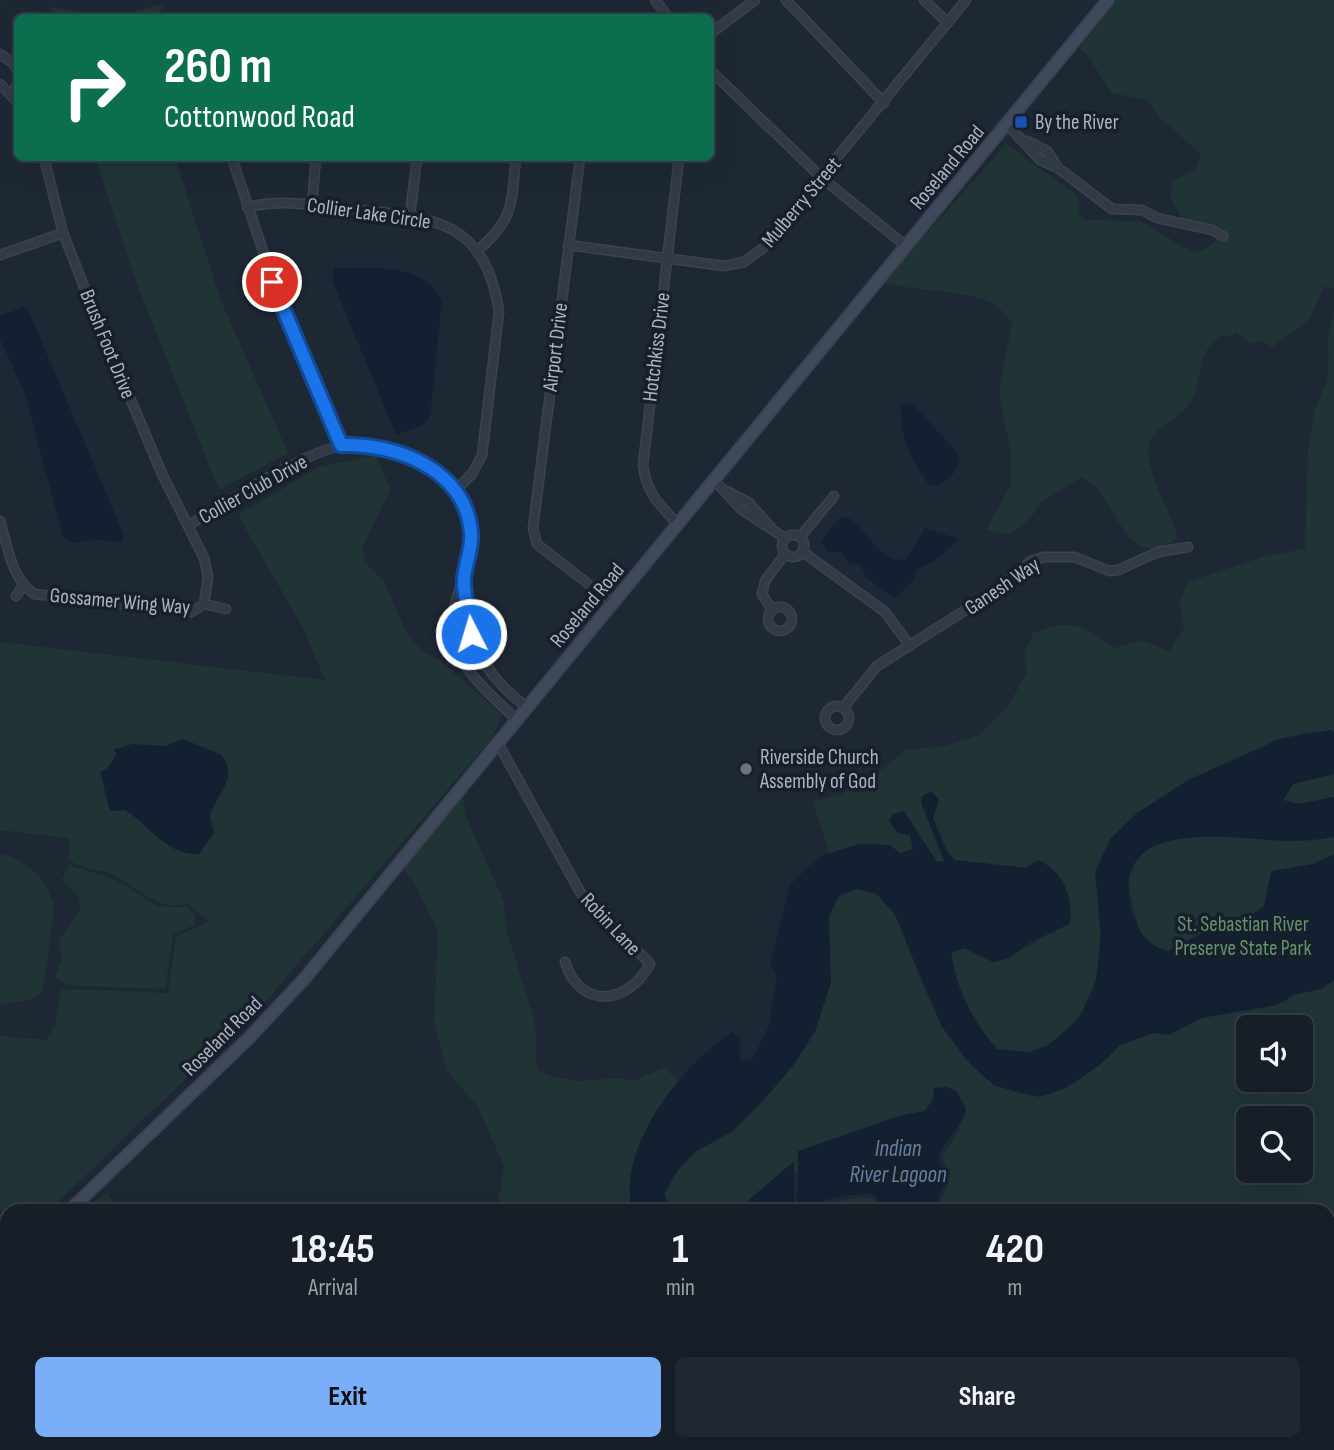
<!DOCTYPE html>
<html lang="en">
<head>
<meta charset="utf-8">
<style>
  :root { --surface:#161e28; --page:#1f2730; --text:#f1f3f6; --muted:#9ea2a8; --line:#353c45; --accent:#7baef9 }
  body { margin:0; font-family:"Sofia Sans Condensed",sans-serif; background:var(--page); color:var(--text); height:100vh; display:flex; flex-direction:column; font-size:26px; white-space:nowrap }
  * { box-sizing:border-box; margin:0 }
  p { font-size:23px; color:var(--muted) }
  .icon { flex:none; width:38px; height:38px; fill:none; stroke:currentColor; stroke-width:2; stroke-linecap:round; stroke-linejoin:round }
  .map { position:relative; flex:1; overflow:hidden }
  .sheet { position:absolute; left:0px; top:1204px; width:1335px; height:247px; display:flex; flex-direction:column; background:var(--surface); border-radius:21px 21px 0 0; box-shadow:0 7px 28px #0002,0 0 0 2px var(--line) }
  .sheet>* { flex:none }
  .hud { position:absolute; left:14px; top:14px; width:700px; height:147px; border-radius:10px; box-shadow:0 7px 28px #0002,0 0 0 2px var(--line); background:#0b6e4f; color:#fff; overflow:hidden }
  .fabs { position:absolute; left:1236px; top:1015px; display:grid; gap:14px }
  .fabs a { display:grid; place-items:center; width:77px; height:77px; border-radius:10px; background:var(--surface); box-shadow:0 7px 28px #0002,0 0 0 2px var(--line); font-size:35px }
  .pin { position:absolute; display:grid; place-items:center; width:60px; height:60px; color:#fff; margin:-30px; border:4px solid #fff; border-radius:50%; box-shadow:0 2px 7px #0007 }
  .me { position:absolute; width:77px; margin:-38px; rotate:355deg; stroke-linejoin:round; filter:drop-shadow(0 0 5px #0008) }
  .turn { display:flex; align-items:center; gap:24px; height:147px; padding:0 35px; font-size:32px }
  .turn .icon { width:91px; height:91px; stroke-width:2.5 }
  .turn b { display:block; font-size:49px; line-height:60px }
  .eta { display:flex; justify-content:space-evenly; align-items:center; height:119px; text-align:center }
  .eta b { font-size:42px; font-weight:700; line-height:49px }
  .button { display:flex; gap:14px; margin-top:auto; padding:14px 35px }
  .button a { flex:1; height:80px; border-radius:10px; background:var(--accent); color:#111; font-size:28px; font-weight:700; line-height:80px; text-align:center }
  .button a+a { background:var(--page); color:var(--text) }
  .map>svg:first-child { display:block }
</style>
</head>
<body>
<div class="map">
<svg width="1334" height="1450" viewBox="0 0 1334 1450">
  <rect width="100%" height="100%" fill="#1e2835"/>
  <g fill="#203436" fill-rule="evenodd">
    <path d="M1117,0H1334V289L1324,286L1309,320L1272,347L1259,340L1252,344L1236,332L1232,336L1221,335C1193,357 1205,375 1191,402C1182,417 1159,424 1151,439C1139,464 1171,511 1178,537C1134,572 1120,518 1099,491C1095,485 1088,481 1082,477L1042,501L1029,520L1009,534L986,530L1011,484V452L999,393L1012,322C1006,316 999,306 992,303C959,288 918,293 883,282L1006,144L1078,196L1079,213L1084,220L1141,221L1193,253L1206,249L1218,238L1224,241L1228,234L1221,228L1183,220L1171,199L1172,181L1196,169L1201,154L1159,117L1147,100L1112,93L1085,52L1079,48Z"/>
    <path d="M167,3L154,18L53,17L51,7L114,17Z"/>
    <path d="M95,158H175L221,301L288,453L219,490L137,284Z"/>
    <path d="M1334,309V732H1309L1279,739L1239,758L1097,896C1103,946 1103,998 1063,1033C1054,1041 1043,1050 1030,1052C1020,1054 1007,1050 997,1049C973,1023 956,988 951,952L964,948L993,962C1016,956 1034,941 1056,931L1038,860L1026,868L955,860L947,852L933,818L938,805L921,797L945,861L937,862L904,811L890,824L898,833L910,835L913,849L900,853C880,836 853,846 830,853L813,802L841,794L872,777L906,750L945,746L979,735L1010,703L1026,674L1025,653L1033,633C1074,618 1080,625 1115,648L1142,640L1169,651L1184,628L1180,602L1188,582L1266,556L1305,549L1308,452L1314,411L1327,381L1329,352L1327,346Z"/>
    <path d="M376,455L390,490L363,546L364,562L384,581L405,630L422,651L441,661L502,715L491,739L265,1002L49,1211H7V1221L0,1209V1036L46,1040L56,1023L61,989L168,993L176,936L210,922L187,903C160,913 140,889 118,877C102,868 82,871 68,859L70,838L0,830V642L325,680L303,628L238,515L319,467Z"/>
    <path d="M1334,774V797L1297,804L1283,800L1293,784Z"/>
    <path d="M462,793L466,817L504,902L506,929L535,1023L537,1070L553,1077L579,1081L619,1078L634,1081L665,1067L678,1082C650,1123 621,1159 632,1211H497L504,1166L478,1107L447,1071L434,1022L438,930L411,877L401,867Z"/>
    <path d="M1215,835L1272,840L1334,837V1450H714L722,1444H1328V1211H941V1198L949,1185L943,1157L960,1128L789,1173L742,1211H672L664,1195L678,1170L695,1152L733,1131L825,912C840,898 855,878 878,895C897,909 903,934 911,955C932,1010 962,1084 1027,1095C1048,1098 1065,1089 1081,1078C1094,1069 1108,1060 1118,1047C1123,1041 1139,945 1139,933C1138,906 1117,886 1140,857C1156,836 1191,836 1215,835ZM1248,1027H1300V1080H1248ZM1248,1118H1300V1171H1248Z"/>
    <path d="M0,854C27,859 48,880 54,908L43,991L30,1000L0,1004Z"/>
    <path d="M69,865L116,880L157,906L186,907L196,915L194,925L173,935L165,989L68,985L55,977L61,962L60,939L81,909L78,895L62,880Z"/>
    <path d="M107,1193L117,1211H79Z"/>
    <path d="M862,1197L872,1198L883,1211H813L828,1203Z"/>
    <path d="M7,1286V1444H82L86,1450H0V1293Z"/>
    <path d="M347,1444H447L434,1450H337Z"/>
    <path d="M477,1444H603L596,1450H470Z"/>
  </g>
  <g fill="#132032">
    <path d="M334,268C371,269 424,261 442,301L430,417L421,426L396,435L332,280Z"/>
    <path d="M23,307L29,312L124,535L122,542L95,540L70,543L63,537L25,394L0,339V316Z"/>
    <path d="M901,403L915,406L960,456C956,475 949,483 930,486C911,462 898,434 901,403Z"/>
    <path d="M845,516C867,527 872,551 894,560L906,559L925,528L959,539L936,560L916,570L914,580L895,599L866,578L861,565L849,563L841,552L828,553L821,542L835,523Z"/>
    <path d="M1331,730L1334,732V774L1293,784L1283,800L1298,804L1334,797V837C1313,841 1291,842 1269,840C1215,836 1104,821 1133,915C1140,935 1148,945 1168,951L1226,920L1250,916L1264,906L1271,871L1313,864L1334,854V980L1322,989L1294,995L1277,1005L1202,1018L1169,1035L1154,1033L1120,1045L1099,1065L1066,1088L1040,1097L995,1086L971,1065L942,1027L895,915L877,894L857,889L839,895L829,917L831,982L815,1032L792,1067L760,1104L733,1131L695,1152L678,1170L664,1194L672,1211H632C618,1144 680,1068 732,1032L739,1038L741,1062L752,1059L769,1026L777,976L770,965L790,885L809,866L823,855L860,844L890,845L900,853L913,849L910,835L898,833L889,821L893,814L904,811L937,862L944,861L922,805L921,797L931,791L939,799L933,818L947,852L955,860L1026,868L1038,860C1063,870 1074,899 1070,924L1028,943L1010,958L993,962L964,948L951,953C956,988 973,1023 997,1049L1030,1052L1050,1044L1079,1019L1096,981L1101,934L1095,872L1110,839L1137,813L1188,780L1279,739Z"/>
    <path d="M183,739L220,754C241,777 216,794 210,816L214,833L199,854C167,856 149,825 125,810L110,811L100,772L107,769L117,754L113,750L132,744L165,746Z"/>
    <path d="M946,1087L957,1091L966,1109C961,1131 941,1141 939,1157C938,1165 944,1177 945,1184L938,1197L937,1211H887L874,1194C861,1193 842,1196 829,1199C816,1202 810,1211 797,1211L798,1151L902,1115L924,1111L933,1100L934,1088Z"/>
    <path d="M794,1161V1211H736Z"/>
    <path d="M87,1444H107L111,1449L117,1444H325L306,1450H91Z"/>
    <path d="M608,1444H772L765,1450H601Z"/>
  </g>
  <g fill="none" stroke-linecap="round" stroke-linejoin="round">
    <defs>
      <g id="minor">
        <path d="M655,0L669,18"/>
        <path d="M786,0L884,103"/>
        <path d="M924,0L948,23"/>
        <path d="M710,34L755,0"/>
        <path d="M0,54L13,63L18,72"/>
        <path d="M710,70L822,178L906,246"/>
        <path d="M0,84L18,103"/>
        <path d="M11,94L18,84"/>
        <path d="M1007,124L1040,160L1058,168L1112,209L1142,210L1157,218L1212,230L1223,236"/>
        <path d="M1027,141L1047,151L1058,168"/>
        <path d="M232,158L286,320L333,420L341,445"/>
        <path d="M580,158L533,528L537,544L614,604"/>
        <path d="M312,204L316,158"/>
        <path d="M247,207C282,199 314,205 349,209C429,217 485,217 499,312L482,455L472,474L454,492"/>
        <path d="M410,215L417,158"/>
        <path d="M568,245L724,266L744,262L762,249L966,0"/>
        <path d="M477,251C515,218 511,205 516,158"/>
        <path d="M0,255L63,233"/>
        <path d="M714,480L742,510L785,538"/>
        <path d="M727,491L748,502L770,526"/>
        <path d="M0,521C8,547 11,578 34,594L191,612L204,604L208,577L204,558L162,474L94,312L63,233L44,158"/>
        <path d="M678,524C659,505 646,492 643,465L679,158"/>
        <path d="M189,525C228,502 297,456 339,446C371,438 405,452 430,468C452,482 470,508 471,533C474,572 441,609 456,647C467,676 495,699 517,720"/>
        <circle cx="793" cy="546" r="11"/>
        <path d="M800,537L834,496"/>
        <path d="M803,552L885,612L910,646"/>
        <path d="M464,585C469,601 466,618 471,634C479,663 503,690 527,707"/>
        <path d="M16,596L23,586"/>
        <path d="M204,604L226,609"/>
        <circle cx="780" cy="619" r="12"/>
        <path d="M772,610L762,594L765,581L785,554"/>
        <circle cx="837" cy="718" r="12"/>
        <path d="M843,708L877,666L994,592L1031,561L1044,557H1075L1109,571L1118,570L1158,552L1188,547"/>
        <path d="M498,743L580,892L650,964C628,1005 580,1010 565,962"/>
        <path d="M0,1236L7,1248"/>
      </g>
      <g id="secondary">
        <path d="M69,1211L249,1038L305,978L1108,0"/>
        <path d="M0,1278L7,1271"/>
      </g>
    </defs>
    <use href="#minor" stroke="#3b434f" stroke-width="11"/>
    <use href="#secondary" stroke="#3b434f" stroke-width="14"/>
    <use href="#minor" stroke="#323a46" stroke-width="8"/>
    <use href="#secondary" stroke="#3f4959" stroke-width="10"/>
  </g>
  <g fill="none" stroke-linecap="round" stroke-linejoin="round">
    <defs>
      <path id="route" d="M272,282L341,445C395,443 466,469 471,533C473,550 462,570 464,586C466,602 469,618 471,634"/>
    </defs>
    <use href="#route" stroke="#114b97" stroke-width="18"/>
    <use href="#route" stroke="#1a73e8" stroke-width="12"/>
  </g>
  <rect fill="#1a4fb4" stroke="#171f2a" stroke-width="2.5" x="1014" y="115" width="14" height="14" rx="3.5"/>
  <circle fill="#6b7280" stroke="#171f2a" stroke-width="2.5" cx="746" cy="769" r="7"/>
  <g text-anchor="middle" stroke-width="7" stroke-linejoin="round" paint-order="stroke">
    <g font-size="21" fill="#abb5c3" stroke="#171f2a" text-anchor="start">
      <text x="1035" y="129">By the River</text>
      <text x="760" y="764">Riverside Church<tspan x="760" dy="24">Assembly of God</tspan></text>
    </g>
    <g font-size="21" fill="#abb5c3" stroke="#171f2a">
      <text transform="translate(947 167) rotate(-50)" y="7">Roseland Road</text>
      <text transform="translate(801 202) rotate(-50)" y="7">Mulberry Street</text>
      <text transform="translate(369 213) rotate(8)" y="7">Collier Lake Circle</text>
      <text transform="translate(108 344) rotate(68)" y="7">Brush Foot Drive</text>
      <text transform="translate(555 347) rotate(-83)" y="7">Airport Drive</text>
      <text transform="translate(656 347) rotate(-83)" y="7">Hotchkiss Drive</text>
      <text transform="translate(253 489) rotate(-29)" y="7">Collier Club Drive</text>
      <text transform="translate(1002 586) rotate(-34)" y="7">Ganesh Way</text>
      <text transform="translate(120 601) rotate(5)" y="7">Gossamer Wing Way</text>
      <text transform="translate(587 605) rotate(-50)" y="7">Roseland Road</text>
      <text transform="translate(611 924) rotate(47)" y="7">Robin Lane</text>
      <text transform="translate(222 1036) rotate(-45)" y="7">Roseland Road</text>
    </g>
    <g font-size="21" fill="#63936d" stroke="#171f2a">
      <text x="1243" y="931">St. Sebastian River<tspan x="1243" dy="24">Preserve State Park</tspan></text>
    </g>
    <g font-size="23" font-style="italic" fill="#6380a3" stroke="#171f2a">
      <text x="898" y="1156">Indian<tspan x="898" dy="26">River Lagoon</tspan></text>
    </g>
  </g>
</svg>
<div class="fabs">
<a><svg class="icon" aria-label="sound" viewBox="0 0 24 24"><path d="M4 9h4l5-4v14l-5-4H4zM17 9q2 3 0 6"/></svg></a>
<a><svg class="icon" aria-label="search" viewBox="0 0 24 24"><circle cx="10" cy="10" r="6"/><path d="M15 15l6 6"/></svg></a>
</div>
<div class="pin" style="left:272px;top:282px;background:#d93025"><svg class="icon" aria-label="arrive" viewBox="0 0 24 24"><path d="M6 21V4h12l-3 4 3 4H6"/></svg></div>
<svg class="me" style="left:471px;top:634px" viewBox="-20 -20 40 40"><circle r="17" fill="#1a73e8" stroke="#fff" stroke-width="3"/><path d="M0-11L8 9 0 5-8 9z" fill="#fff"/></svg>
<div class="hud">
<div class="turn"><svg class="icon" aria-label="right" viewBox="0 0 24 24"><path d="M7 20v-9h11M14 6l5 5-5 5"/></svg><div><b>260 m</b>Cottonwood Road</div></div>
</div>
<section class="sheet">
<div class="eta">
<div><b>18:45</b><p>Arrival</p></div>
<div><b>1</b><p>min</p></div>
<div><b>420</b><p>m</p></div>
</div>
<div class="button"><a>Exit</a><a>Share</a></div>
</section>
</div>
</body>
</html>
